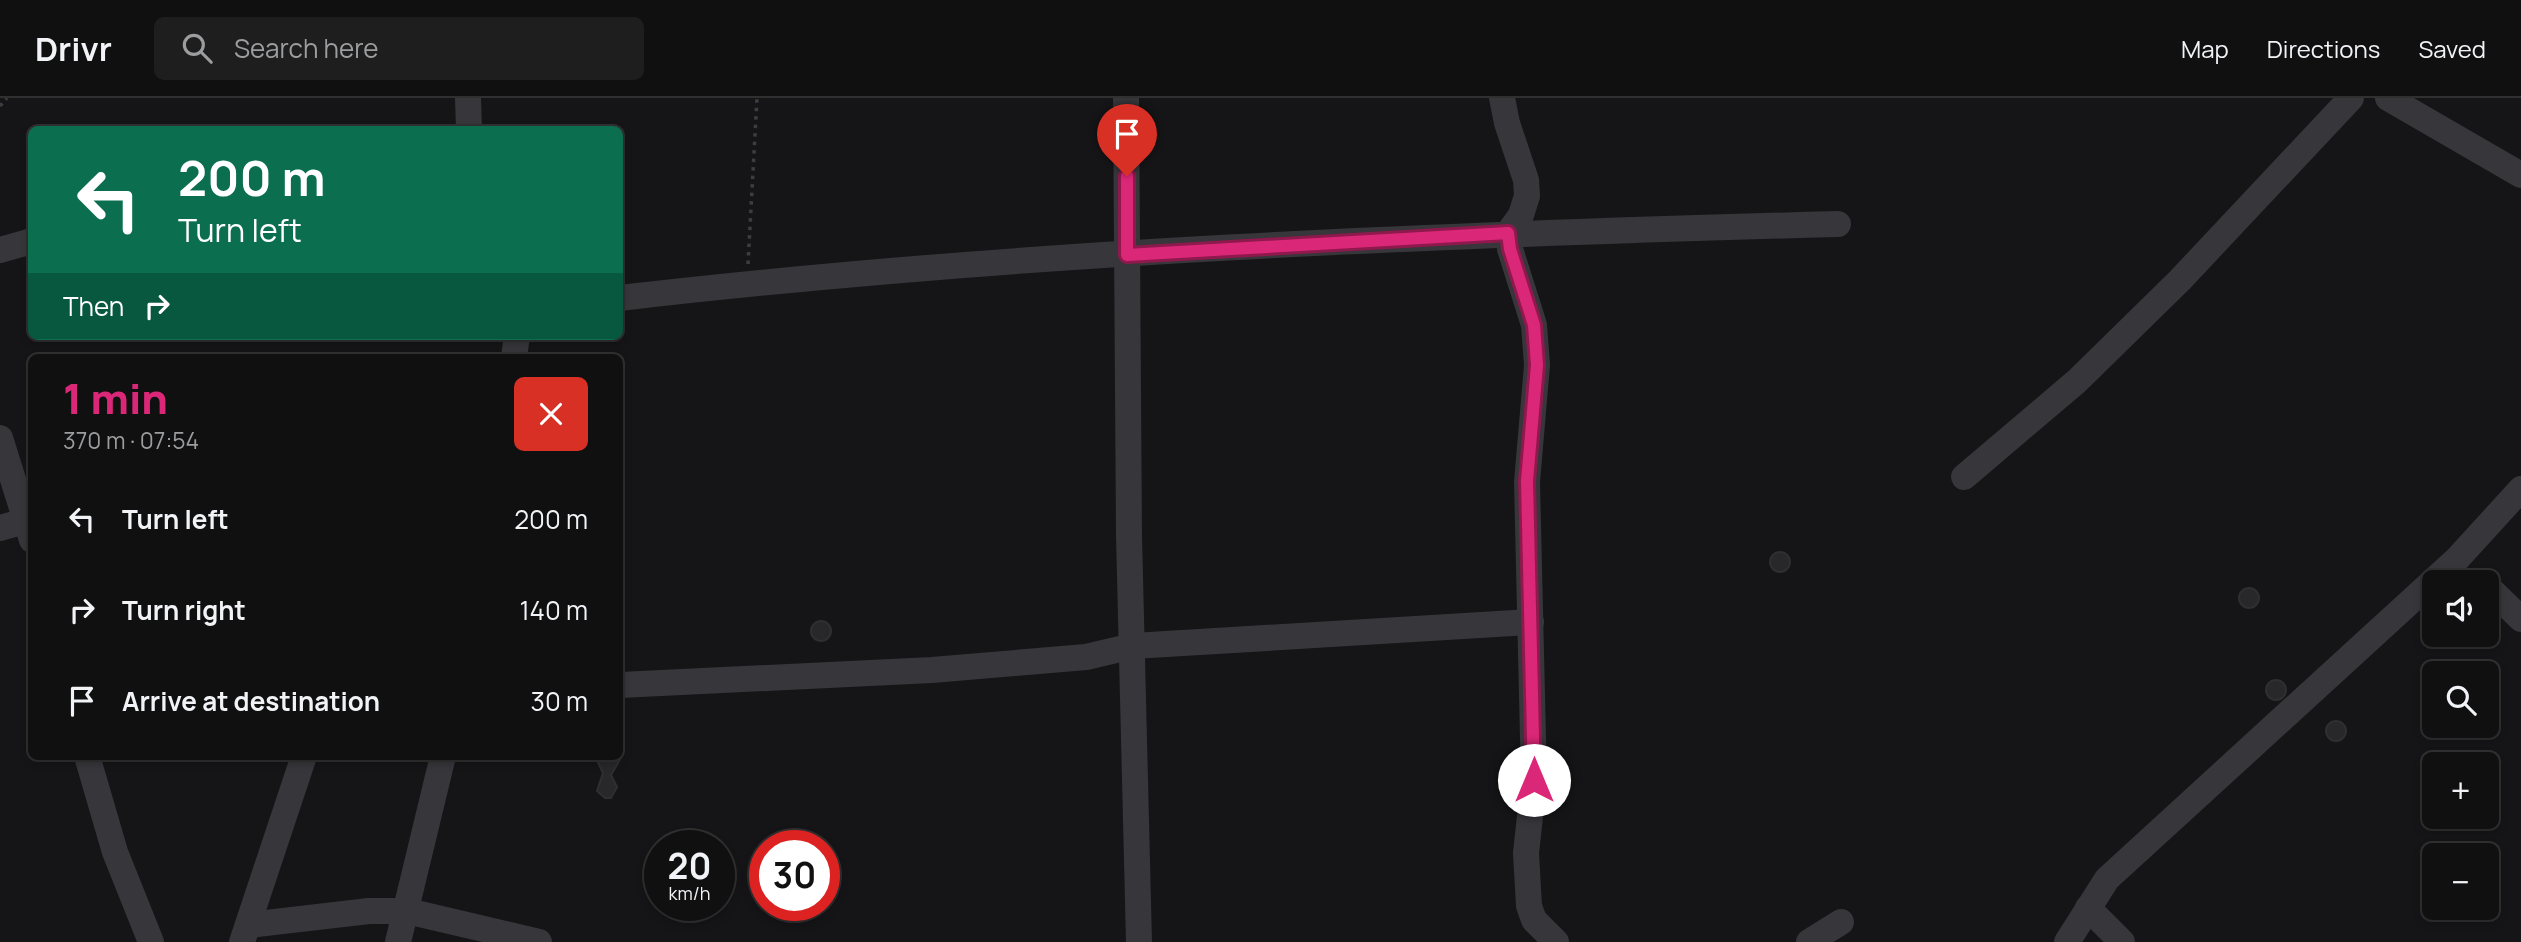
<!DOCTYPE html>
<html lang="en">
<head>
<meta charset="utf-8">
<style>
  :root { --surface:#101011; --page:#1e1e1f; --text:#f1f3f6; --muted:#9c9d9f; --line:#303031; --accent:#db2777 }
  body { margin:0; font-family:Manrope,sans-serif; background:var(--page); color:var(--text); height:100vh; display:flex; flex-direction:column; font-size:26px; white-space:nowrap }
  * { box-sizing:border-box; margin:0 }
  p { font-size:23px; color:var(--muted) }
  .icon { flex:none; width:38px; height:38px; fill:none; stroke:currentColor; stroke-width:2; stroke-linecap:round; stroke-linejoin:round }
  .map { position:relative; flex:1; overflow:hidden }
  .details { position:absolute; left:28px; top:256px; width:595px; height:406px; display:flex; flex-direction:column; background:var(--surface); border-radius:10px; box-shadow:0 4px 10px #0003,0 0 0 2px var(--line) }
  .details>* { flex:none }
  .hud { position:absolute; left:28px; top:28px; width:595px; height:214px; border-radius:10px; box-shadow:0 4px 10px #0003,0 0 0 2px var(--line); background:#0b6e4f; color:#fff; overflow:hidden }
  .buttons { position:absolute; left:2422px; top:472px; display:grid; gap:14px }
  .buttons a { display:grid; place-items:center; width:77px; height:77px; border-radius:10px; background:var(--surface); box-shadow:0 4px 10px #0003,0 0 0 2px var(--line); font-size:35px }
  .speed { position:absolute; left:644px; top:732px; display:flex; gap:14px; font-size:35px; font-weight:700; text-align:center }
  .speed>* { display:grid; place-content:center; width:91px; height:91px; border-radius:50%; background:var(--surface); box-shadow:0 4px 10px #0003,0 0 0 2px var(--line); line-height:1 }
  .speed small { font-size:18px; font-weight:400 }
  .speed .limit { border:10px solid #d22; background:#fff; color:#111 }
  .pin { position:absolute; display:grid; place-items:center; width:60px; height:60px; color:#fff; margin:-72px -30px; border-radius:50% 50% 50% 0; rotate:-45deg; box-shadow:0 0 7px #0007 }
  .pin .icon { rotate:45deg }
  .me { position:absolute; width:77px; margin:-38px; rotate:0deg; stroke-linejoin:round; filter:drop-shadow(0 0 5px #0008) }
  .turn { display:flex; align-items:center; gap:24px; height:147px; padding:0 35px; font-size:32px }
  .turn .icon { width:91px; height:91px; stroke-width:2.5 }
  .turn b { display:block; font-size:49px; line-height:60px }
  .then { display:flex; align-items:center; height:66px; padding:0 35px; background:#0003; gap:14px; font-size:26px }
  .round { display:grid; place-items:center; flex:none; width:74px; height:74px; border-radius:10px; background:var(--page) }
  .head { display:flex; align-items:center; justify-content:space-between; height:119px; padding:0 35px }
  h1 { font-size:42px; font-weight:800; line-height:52px; color:var(--accent) }
  ul { padding:0; list-style:none }
  li { display:flex; align-items:center; gap:21px; height:91px; padding:0 35px }
  li div { flex:1 }
  li b { display:block; font-size:26px }
  li em { font-style:normal }
  header { display:flex; align-items:center; gap:42px; box-sizing:border-box; height:98px; padding:0 35px; background:var(--surface); border-bottom:2px solid var(--line) }
  header strong { font-size:33px }
  nav { display:flex; gap:38px; margin-inline-start:auto; font-size:24px }
  .search { width:490px; height:63px; background:var(--page); display:flex; align-items:center; gap:18px; box-sizing:border-box; padding:0 24px; border-radius:10px; color:var(--muted); font-size:26px }
  .map>svg:first-child { display:block }
</style>
</head>
<body>
<header>
<strong>Drivr</strong>
<div class="search"><svg class="icon" aria-label="search" viewBox="0 0 24 24"><circle cx="10" cy="10" r="6"/><path d="M15 15l6 6"/></svg>Search here</div>
<nav><a>Map</a><a>Directions</a><a>Saved</a></nav>
</header>
<div class="map">
<svg width="2521" height="844" viewBox="0 0 2521 844">
  <rect width="100%" height="100%" fill="#151517"/>
  <g fill="#28282a" stroke="#2f2f32" stroke-width="2">
    <circle cx="1780" cy="464" r="10"/>
    <circle cx="2249" cy="500" r="10"/>
    <circle cx="821" cy="533" r="10"/>
    <circle cx="2276" cy="592" r="10"/>
    <circle cx="2336" cy="633" r="10"/>
    <path d="M595,658H622L611,677L617,689L611,700H605L597,693L603,675Z"/>
  </g>
  <g fill="none" stroke-linecap="round" stroke-linejoin="round">
    <g stroke="#3c3d42" stroke-width="3.5" stroke-dasharray="3.5 5" stroke-linecap="butt">
      <path d="M0,8L7,0"/>
      <path d="M748,166L757,0"/>
    </g>
    <g stroke="#36363b" stroke-width="26">
      <path d="M468,0L469,32"/>
      <path d="M1126,0L1129,438L1139,844"/>
      <path d="M1502,0L1507,25L1526,82L1527,98L1521,117L1508,135L1510,151L1534,227L1537,267L1527,384L1534,682L1526,755L1529,808L1534,822L1556,844"/>
      <path d="M2388,0L2521,77"/>
      <path d="M0,152L32,143"/>
      <path d="M620,200C1024,153 1432,137 1838,126"/>
      <path d="M514,259L517,238"/>
      <path d="M0,340L32,442"/>
      <path d="M1964,379L2077,283L2180,182L2351,0"/>
      <path d="M0,430L32,421"/>
      <path d="M2487,488L2521,521"/>
      <path d="M620,587L932,572L1086,559L1133,548L1531,524"/>
      <path d="M87,658L115,754L151,844"/>
      <path d="M2088,810L2122,844"/>
      <path d="M248,827L369,813H407L539,844"/>
      <path d="M242,844L304,658"/>
      <path d="M398,844L443,658"/>
      <path d="M1809,844L1841,824"/>
      <path d="M2067,844L2107,781L2458,460L2521,391"/>
    </g>
  </g>
  <g fill="none" stroke-linecap="round" stroke-linejoin="round">
    <defs>
      <path id="route" d="M1127,78V157L1508,135L1510,151L1534,227L1537,267L1527,383L1534,682"/>
    </defs>
    <use href="#route" stroke="#8e194d" stroke-width="18"/>
    <use href="#route" stroke="#db2777" stroke-width="12"/>
  </g>
</svg>
<div class="buttons">
<a><svg class="icon" aria-label="sound" viewBox="0 0 24 24"><path d="M4 9h4l5-4v14l-5-4H4zM17 9q2 3 0 6"/></svg></a>
<a><svg class="icon" aria-label="search" viewBox="0 0 24 24"><circle cx="10" cy="10" r="6"/><path d="M15 15l6 6"/></svg></a>
<a>+</a>
<a>−</a>
</div>
<div class="speed"><div>20<small>km/h</small></div><div class="limit">30</div></div>
<div class="pin" style="left:1127px;top:78px;background:#d93025"><svg class="icon" aria-label="arrive" viewBox="0 0 24 24"><path d="M6 21V4h12l-3 4 3 4H6"/></svg></div>
<svg class="me" style="left:1534px;top:682px" viewBox="-20 -20 40 40"><circle r="19" fill="#fff"/><path d="M0-13L10 11 0 6-10 11z" fill="#db2777"/></svg>
<div class="hud">
<div class="turn"><svg class="icon" aria-label="left" viewBox="0 0 24 24"><path d="M17 20v-9H6M10 6l-5 5 5 5"/></svg><div><b>200 m</b>Turn left</div></div>
<div class="then">Then<svg class="icon" aria-label="right" viewBox="0 0 24 24"><path d="M7 20v-9h11M14 6l5 5-5 5"/></svg></div>
</div>
<section class="details">
<div class="head"><div><h1>1 min</h1><p>370 m · 07:54</p></div><a class="round" style="background:#d93025;color:#fff"><svg class="icon" aria-label="close" viewBox="0 0 24 24"><path d="M6 6l12 12M18 6L6 18"/></svg></a></div>
<ul>
<li><svg class="icon" aria-label="left" viewBox="0 0 24 24"><path d="M17 20v-9H6M10 6l-5 5 5 5"/></svg><div><b>Turn left</b></div><em>200 m</em></li>
<li><svg class="icon" aria-label="right" viewBox="0 0 24 24"><path d="M7 20v-9h11M14 6l5 5-5 5"/></svg><div><b>Turn right</b></div><em>140 m</em></li>
<li><svg class="icon" aria-label="arrive" viewBox="0 0 24 24"><path d="M6 21V4h12l-3 4 3 4H6"/></svg><div><b>Arrive at destination</b></div><em>30 m</em></li>
</ul>
</section>
</div>
</body>
</html>
